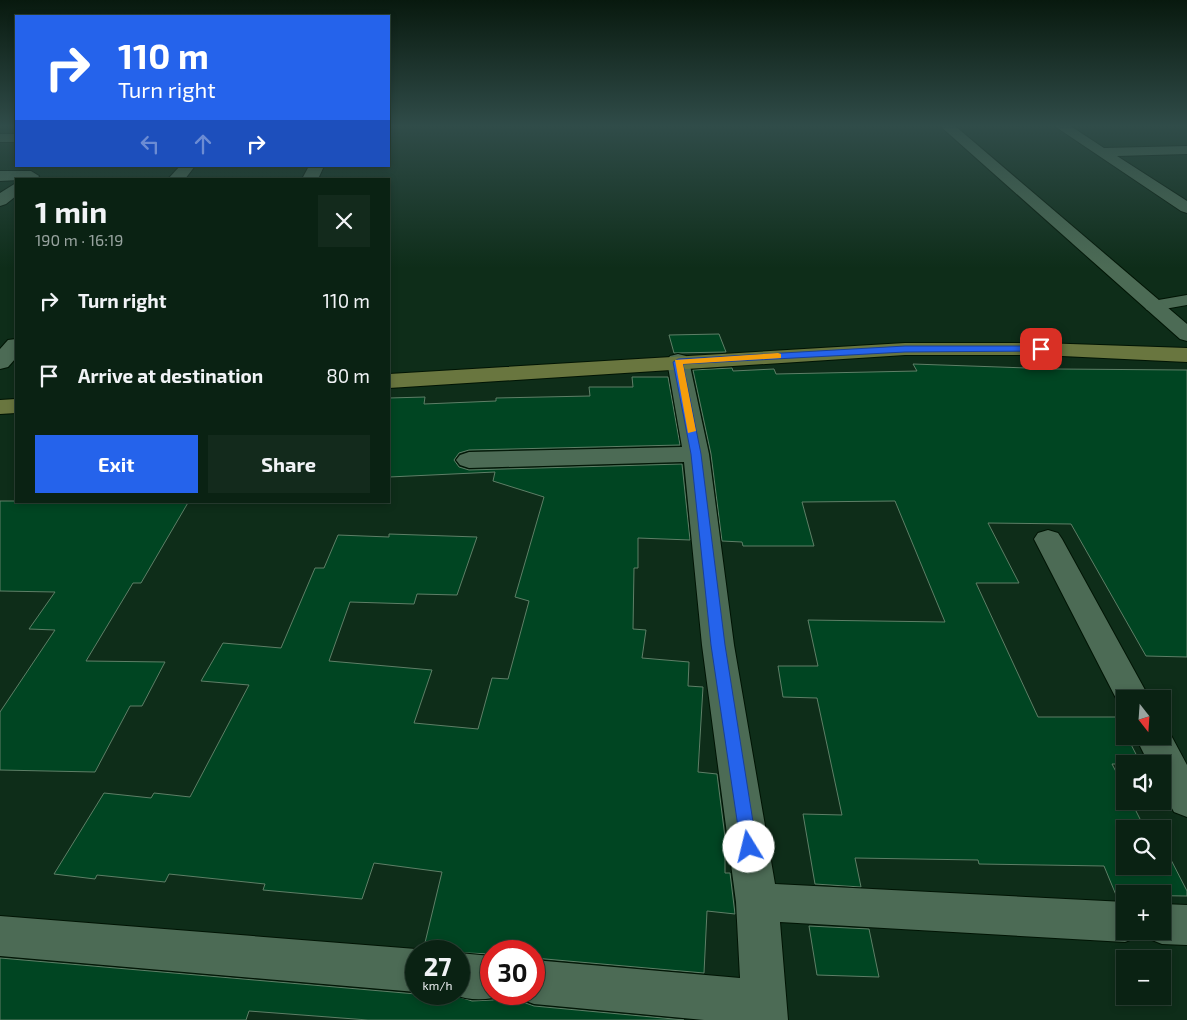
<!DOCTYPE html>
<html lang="en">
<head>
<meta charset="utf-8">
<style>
  :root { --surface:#0a2213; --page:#132a1c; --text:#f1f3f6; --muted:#99a4a0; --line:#2a3f33; --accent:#2563eb }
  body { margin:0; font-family:"Exo 2",sans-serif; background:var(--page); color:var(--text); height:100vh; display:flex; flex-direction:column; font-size:19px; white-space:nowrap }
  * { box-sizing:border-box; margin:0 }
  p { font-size:16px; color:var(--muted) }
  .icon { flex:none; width:28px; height:28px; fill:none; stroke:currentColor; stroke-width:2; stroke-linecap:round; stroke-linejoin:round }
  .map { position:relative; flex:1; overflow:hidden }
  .panel { position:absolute; left:15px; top:178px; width:375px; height:325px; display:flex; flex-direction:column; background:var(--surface); border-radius:0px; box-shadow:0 2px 8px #0003,0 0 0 1px var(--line) }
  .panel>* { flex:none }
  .guide { position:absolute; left:15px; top:15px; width:375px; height:152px; border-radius:0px; box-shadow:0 2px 8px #0003,0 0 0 1px var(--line); background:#2563eb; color:#fff; overflow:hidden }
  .needle { width:32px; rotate:163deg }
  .tools { position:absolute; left:1116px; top:690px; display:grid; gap:10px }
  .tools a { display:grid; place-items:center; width:55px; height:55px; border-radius:0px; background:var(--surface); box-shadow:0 2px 8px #0003,0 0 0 1px var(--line); font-size:25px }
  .speed { position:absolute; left:405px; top:940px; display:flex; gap:10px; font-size:25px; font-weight:700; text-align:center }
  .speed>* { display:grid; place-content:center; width:65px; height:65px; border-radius:50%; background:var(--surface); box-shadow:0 2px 8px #0003,0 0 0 1px var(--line); line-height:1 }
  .speed small { font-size:12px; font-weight:400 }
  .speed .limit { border:8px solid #d22; background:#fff; color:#111 }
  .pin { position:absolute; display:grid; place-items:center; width:42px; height:42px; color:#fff; margin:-21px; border-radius:10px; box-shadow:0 2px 8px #0006 }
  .me { position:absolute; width:55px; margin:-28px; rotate:351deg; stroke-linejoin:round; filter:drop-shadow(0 0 4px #0008) }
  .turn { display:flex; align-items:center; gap:18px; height:105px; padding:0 20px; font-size:22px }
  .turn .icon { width:65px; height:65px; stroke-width:2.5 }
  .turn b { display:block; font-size:35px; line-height:42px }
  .lanes { display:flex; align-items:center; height:48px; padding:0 20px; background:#0003; justify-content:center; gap:25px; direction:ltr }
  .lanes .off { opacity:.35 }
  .round { display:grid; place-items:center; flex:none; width:52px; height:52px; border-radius:0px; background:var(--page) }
  .summary { display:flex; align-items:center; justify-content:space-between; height:85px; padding:0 20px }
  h1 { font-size:30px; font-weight:700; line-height:38px }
  .button { display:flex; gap:10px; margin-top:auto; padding:10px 20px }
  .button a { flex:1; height:58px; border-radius:0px; background:var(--accent); color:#fff; font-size:20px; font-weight:700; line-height:58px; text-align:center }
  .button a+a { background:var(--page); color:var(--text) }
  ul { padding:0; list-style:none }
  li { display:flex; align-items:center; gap:15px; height:75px; padding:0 20px }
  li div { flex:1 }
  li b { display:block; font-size:19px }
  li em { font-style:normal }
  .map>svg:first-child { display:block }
</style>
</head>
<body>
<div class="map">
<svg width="1187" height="1020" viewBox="0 0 1187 1020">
  <rect width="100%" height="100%" fill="#0e2d19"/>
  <g fill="#004522" stroke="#5e7f67">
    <path d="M719,334L726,352L674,353L669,335Z"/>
    <path d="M913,364L1056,369L1187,370V657L1146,656L1071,524L988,523L1019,583H976L1038,717H1117L1141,764H1112L1125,789V801H1131L1145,829H1125V866H1162V854H1168L1187,891V896L1116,895L1104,866L979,864L978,860L855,858L861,887L815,884L803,814L842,815L817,698L783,697L778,666H818L808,620L945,622L895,501L802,502L814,546H743L742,542L722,541L711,454L693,370L732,368L733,371L774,369L776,374L917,371Z"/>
    <path d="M632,377H668L680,445L469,450L459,453L454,460L459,467L469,470L682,464L690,540L638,538V568H634L633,629L646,630L642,658L689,662L688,686L703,687L698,772L717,774L725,837V873H730L735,914L707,911L704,973L534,958V951H491V954L423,951L442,872L374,863L362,899L263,890L265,884L169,874L165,882L97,875L95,879L54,874L104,793L151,798L154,793L190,797L249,685L201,681L223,643L281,648L315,568H324L338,535L389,537V534L477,537L457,595L417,594L414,604L350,602L329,661L432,670L414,723L478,729L492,678L508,679L529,601L515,597L544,497L493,481L495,472L389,477V398L425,397L424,404L496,401V398L590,396L589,387H633Z"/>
    <path d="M0,501H189L141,583H133L86,661L165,662L142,706H130L95,772L0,770V712L55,630L29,629L55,592L0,591Z"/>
    <path d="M809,926L869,929L879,977L817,975Z"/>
    <path d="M0,958L416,994H450L472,1001L493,1000L508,994H515L517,1000L534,1006L684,1020H368L249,1011L246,1020H0Z"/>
  </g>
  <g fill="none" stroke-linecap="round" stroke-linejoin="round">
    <defs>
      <path id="lane" d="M1187,295V305L1153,311L1147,310L1144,306L1147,302Z"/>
      <g id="street">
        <path d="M939,125H954L1187,324V341L1180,339Z"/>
        <path d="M1053,125H1069L1104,148L1187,146V154L1117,156L1187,201V213L1181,211Z"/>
        <rect x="0" y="134" width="16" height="8"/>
        <path d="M180,166H195L185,179H168Z"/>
        <path d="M309,166H324L318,179H302Z"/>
        <path d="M0,171H31L39,176L37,179L0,181Z"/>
        <path d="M16,183V196L6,204L0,206V193Z"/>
        <path d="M16,339V358L8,367L0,369V349L8,340Z"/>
        <path d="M678,354L686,356L689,361L709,454L734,645L775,884L1125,902V931H1142L1140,936L1125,942L780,922L788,1020H704L534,1004L518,998L517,994H534V960L740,978L736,902L702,645L684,462L469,468L460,465L456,460L460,455L469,452L682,447L667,361L670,356Z"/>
        <path d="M1048,530L1058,533L1062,539L1150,699H1125V709L1121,708L1034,539L1038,533Z"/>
        <path d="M1162,725L1166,726L1187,765V817L1174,812L1162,790V764H1149L1135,736H1162Z"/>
        <path d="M1162,904L1187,905V945L1162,944L1147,938L1144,931H1162Z"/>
        <path d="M0,916L416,949L420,951H416V992L0,956Z"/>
        <path d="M459,953L491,956V994H506C489,1001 469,1001 452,994H459Z"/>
      </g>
      <g id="secondary">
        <path d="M905,343H1041L1187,348V362L1041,355H905L389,388V374Z"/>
        <path d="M16,399V413L0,414V400Z"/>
      </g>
    </defs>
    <use href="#lane" stroke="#001404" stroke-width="2"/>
    <use href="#street" stroke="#001404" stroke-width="2"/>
    <use href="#secondary" stroke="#001404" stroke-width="2"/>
    <use href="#lane" fill="#4c6b55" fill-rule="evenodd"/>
    <use href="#street" fill="#4c6b55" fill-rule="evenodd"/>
    <use href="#secondary" fill="#69763f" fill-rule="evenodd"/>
  </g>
  <linearGradient id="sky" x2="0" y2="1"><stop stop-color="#08190e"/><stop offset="0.47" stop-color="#304c49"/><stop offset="1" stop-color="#304c49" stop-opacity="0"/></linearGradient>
  <rect width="1187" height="268" fill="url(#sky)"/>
  <path fill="#2563eb" stroke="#184099" d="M905,346H1041L1046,349L1041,351L905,352L683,364L701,454L725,645L757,847L755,852L749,854L743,852L741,847L711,645L691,454L673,362L678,359Z"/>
  <path fill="#f59e0b" d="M778,353L781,354V358L683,364L696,431L688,433L675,360Z"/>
</svg>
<div class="tools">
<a><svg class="needle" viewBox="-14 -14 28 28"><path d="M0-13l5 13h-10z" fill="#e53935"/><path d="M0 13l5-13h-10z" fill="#99a4a0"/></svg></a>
<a><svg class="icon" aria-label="sound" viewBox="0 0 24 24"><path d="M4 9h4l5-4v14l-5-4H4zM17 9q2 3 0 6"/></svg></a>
<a><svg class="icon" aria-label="search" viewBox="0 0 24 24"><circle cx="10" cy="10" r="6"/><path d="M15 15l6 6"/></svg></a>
<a>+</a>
<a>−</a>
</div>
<div class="speed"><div>27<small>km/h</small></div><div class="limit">30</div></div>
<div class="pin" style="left:1041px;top:349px;background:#d93025"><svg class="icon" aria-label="arrive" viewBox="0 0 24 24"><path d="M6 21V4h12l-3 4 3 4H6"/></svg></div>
<svg class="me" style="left:749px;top:847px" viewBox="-20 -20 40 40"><circle r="19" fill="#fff"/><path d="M0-13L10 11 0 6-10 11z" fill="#2563eb"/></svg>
<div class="guide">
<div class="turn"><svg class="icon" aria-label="right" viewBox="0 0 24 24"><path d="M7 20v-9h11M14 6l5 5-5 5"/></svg><div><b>110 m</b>Turn right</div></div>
<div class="lanes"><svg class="icon off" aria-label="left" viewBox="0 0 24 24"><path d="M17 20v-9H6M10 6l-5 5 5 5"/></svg><svg class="icon off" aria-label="ahead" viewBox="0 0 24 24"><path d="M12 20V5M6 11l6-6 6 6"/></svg><svg class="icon" aria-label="right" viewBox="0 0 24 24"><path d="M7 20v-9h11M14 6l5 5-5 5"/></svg></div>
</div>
<section class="panel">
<div class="summary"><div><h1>1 min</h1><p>190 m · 16:19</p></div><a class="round"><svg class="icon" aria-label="close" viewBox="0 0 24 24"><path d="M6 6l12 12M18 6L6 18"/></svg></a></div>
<ul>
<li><svg class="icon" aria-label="right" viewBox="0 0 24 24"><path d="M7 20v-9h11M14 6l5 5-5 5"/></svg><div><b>Turn right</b></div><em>110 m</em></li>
<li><svg class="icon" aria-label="arrive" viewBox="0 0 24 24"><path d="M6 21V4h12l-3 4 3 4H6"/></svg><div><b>Arrive at destination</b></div><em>80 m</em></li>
</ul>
<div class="button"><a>Exit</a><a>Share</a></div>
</section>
</div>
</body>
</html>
